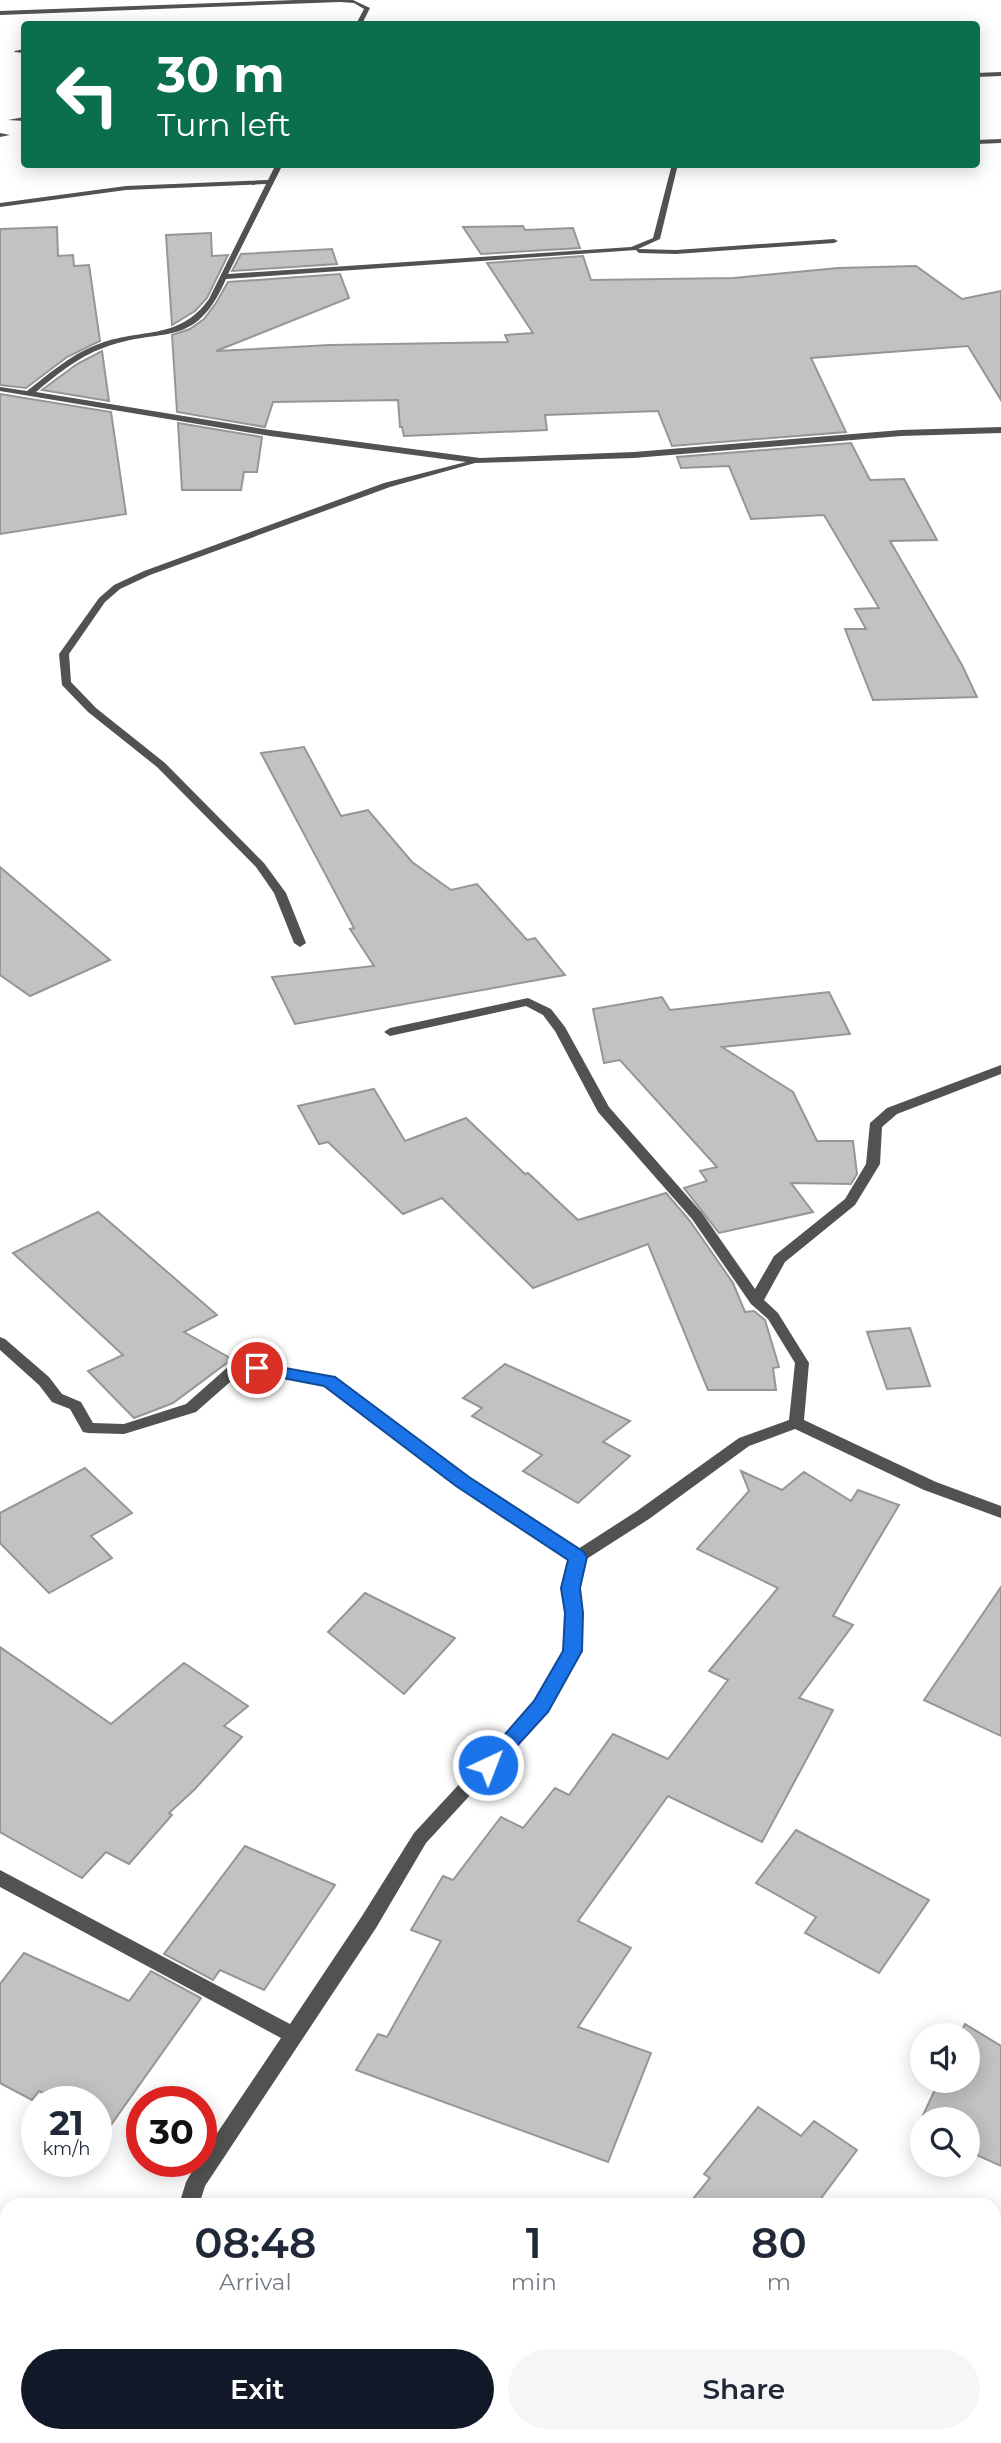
<!DOCTYPE html>
<html lang="en">
<head>
<meta charset="utf-8">
<style>
  :root { --surface:#fff; --page:#f6f6f7; --text:#1f2937; --muted:#747a83; --accent:#111827 }
  body { margin:0; font-family:Montserrat,sans-serif; background:var(--page); color:var(--text); height:100vh; display:flex; flex-direction:column; font-size:26px; white-space:nowrap }
  * { box-sizing:border-box; margin:0 }
  p { font-size:23px; color:var(--muted) }
  .icon { flex:none; width:38px; height:38px; fill:none; stroke:currentColor; stroke-width:2; stroke-linecap:round; stroke-linejoin:round }
  .map { position:relative; flex:1; overflow:hidden }
  .drawer { position:absolute; left:0px; top:2198px; width:1001px; height:245px; display:flex; flex-direction:column; background:var(--surface); border-radius:21px 21px 0 0; box-shadow:0 4px 18px #0003 }
  .drawer>* { flex:none }
  .top-card { position:absolute; left:21px; top:21px; width:959px; height:147px; border-radius:7px; box-shadow:0 4px 18px #0003; background:#0b6e4f; color:#fff; overflow:hidden }
  .buttons { position:absolute; left:910px; top:2023px; display:grid; gap:14px }
  .buttons a { display:grid; place-items:center; width:70px; height:70px; border-radius:50%; background:var(--surface); box-shadow:0 4px 18px #0003; font-size:35px }
  .speed { position:absolute; left:21px; top:2086px; display:flex; gap:14px; font-size:35px; font-weight:700; text-align:center }
  .speed>* { display:grid; place-content:center; width:91px; height:91px; border-radius:50%; background:var(--surface); box-shadow:0 4px 18px #0003; line-height:1 }
  .speed small { font-size:18px; font-weight:400 }
  .speed .limit { border:10px solid #d22; background:#fff; color:#111 }
  .pin { position:absolute; display:grid; place-items:center; width:60px; height:60px; color:#fff; margin:-30px; border:4px solid #fff; border-radius:50%; box-shadow:0 2px 7px #0007 }
  .me { position:absolute; width:77px; margin:-38px; rotate:43deg; stroke-linejoin:round; filter:drop-shadow(0 0 5px #0008) }
  .turn { display:flex; align-items:center; gap:24px; height:147px; padding:0 21px; font-size:32px }
  .turn .icon { width:91px; height:91px; stroke-width:2.5 }
  .turn b { display:block; font-size:49px; line-height:60px }
  .eta { display:flex; justify-content:space-evenly; align-items:center; height:119px; text-align:center }
  .eta b { font-size:42px; font-weight:600; line-height:49px }
  .button { display:flex; gap:14px; margin-top:auto; padding:14px 21px }
  .button a { flex:1; height:80px; border-radius:42px; background:var(--accent); color:#fff; font-size:28px; font-weight:600; line-height:80px; text-align:center }
  .button a+a { background:var(--page); color:var(--text) }
  .map>svg:first-child { display:block }
</style>
</head>
<body>
<div class="map">
<svg width="1001" height="2443" viewBox="0 0 1001 2443">
  <rect width="100%" height="100%" fill="#fff"/>
  <g fill="#c2c2c2" stroke="#969696" stroke-width="2">
    <path d="M523,226L525,230L573,228L580,248L481,254L463,227Z"/>
    <path d="M57,227L58,256L73,255L74,266L89,265L100,341L67,357L26,388L0,385V229Z"/>
    <path d="M211,233L212,256L228,255L207,298L195,311L172,325L166,235Z"/>
    <path d="M332,249L337,264L232,271L241,254Z"/>
    <path d="M583,256L591,280L734,278L838,268L916,266L962,299L1001,291V400L968,346L811,358L846,432L672,446L658,411L545,415L547,430L404,436L402,427H400L398,400L273,402L265,427L177,412L172,335L190,329L204,319L216,303L228,282L340,274L349,298L216,351L330,345L508,342L505,335L533,333L487,263Z"/>
    <path d="M102,351L109,401L42,390L77,364Z"/>
    <path d="M0,394L111,412L126,514L0,534Z"/>
    <path d="M178,423L262,437L257,472H244L241,490H182Z"/>
    <path d="M851,443L870,480L904,479L937,540L890,541L962,665L977,697L873,700L845,629H866L855,609L879,608L824,515L751,519L729,466L681,468L677,457Z"/>
    <path d="M304,747L341,816L368,810L412,862L451,890L477,884L527,940L535,938L565,975L295,1024L272,977L374,966L350,929L354,928L261,753Z"/>
    <path d="M0,867L110,960L30,996L0,975Z"/>
    <path d="M829,992L850,1034L722,1047L793,1092L817,1141H853L857,1174L851,1184L791,1183L813,1212L719,1233L684,1188L707,1181L700,1171L717,1167L620,1060L604,1063L593,1009L662,997L670,1010Z"/>
    <path d="M374,1089L405,1141L466,1118L525,1174L528,1173L578,1220L666,1193L690,1221L733,1283L745,1312L754,1311L765,1320L779,1367L773,1368L776,1390H708L648,1244L533,1288L442,1198L403,1214L328,1142L319,1144L298,1106Z"/>
    <path d="M98,1212L217,1315L184,1332L232,1359L173,1403L134,1418L88,1371L123,1355L13,1253Z"/>
    <path d="M910,1328L930,1386L887,1389L867,1332Z"/>
    <path d="M505,1364L630,1421L603,1442L630,1456L578,1503L523,1471L542,1455L472,1416L482,1408L463,1398Z"/>
    <path d="M85,1468L132,1513L91,1536L112,1558L49,1593L0,1543V1513Z"/>
    <path d="M741,1471L782,1490L804,1472L851,1501L858,1490L899,1505L833,1616L853,1625L799,1698L833,1710L762,1842L668,1796L578,1921L631,1948L578,2027L651,2053L608,2162L356,2070L378,2034L387,2037L441,1941L411,1930L443,1876L453,1880L501,1817L523,1828L555,1788L569,1795L613,1734L668,1759L728,1680L709,1671L778,1588L697,1549L749,1491Z"/>
    <path d="M1001,1587V1736L924,1700Z"/>
    <path d="M365,1593L455,1638L404,1694L328,1632Z"/>
    <path d="M0,1647L111,1724L184,1663L248,1706L224,1726L242,1737L195,1789L169,1813L172,1815L129,1864L106,1852L82,1878L0,1832Z"/>
    <path d="M796,1830L929,1900L879,1973L805,1933L816,1917L756,1883Z"/>
    <path d="M245,1846L335,1885L264,1990L220,1970L213,1980L164,1954Z"/>
    <path d="M24,1953L129,2001L151,1971L201,1998L96,2146V2102H62L39,2091L32,2100L0,2083V1984Z"/>
    <path d="M965,2024L1001,2046V2166L968,2151V2119H922V2131L917,2128L939,2081H968V2035H960Z"/>
    <path d="M758,2107L801,2136L814,2121L857,2150L816,2205H688L710,2178L704,2174Z"/>
  </g>
  <g fill="none" stroke-linecap="round" stroke-linejoin="round">
    <g fill="#525252" fill-rule="evenodd">
      <path d="M296,0H353L370,8L362,24H356L364,9L354,3L340,2L0,15V11Z"/>
      <path d="M24,49V53L14,52L15,51Z"/>
      <path d="M1001,72V76L976,77V73Z"/>
      <path d="M24,117V121L8,120Z"/>
      <path d="M0,133L10,135L0,137Z"/>
      <path d="M1001,139V143L976,144V140Z"/>
      <path d="M276,164H283L228,274L631,247L653,238L672,164H678L660,239L638,249L676,250L834,239L838,241L834,243L676,254L639,253L636,250L226,279C194,352 163,325 103,348C78,357 56,375 36,392L270,430L480,458L634,452L901,430L1001,427V433L901,436L634,458L475,463L390,487L150,575L120,589L105,602L69,654L71,682L96,708L165,763L264,863L286,893L306,943L300,947L294,943L274,893L256,867L157,767L88,712L62,685L59,654L99,598L114,585L144,571L384,483L466,462L270,436L0,391V387L27,391C49,374 70,355 96,345C140,327 178,342 209,299L266,184L126,190L0,207V203L126,186L268,180Z"/>
      <path d="M528,998L551,1009L565,1027L609,1107L702,1213L755,1289L774,1256L845,1199L866,1164L870,1123L887,1108L1001,1065V1074L897,1114L882,1127L880,1164L855,1205L785,1262L764,1300L778,1313L809,1363L804,1420L936,1482L1001,1506V1518L924,1490L795,1429L749,1446L649,1519L585,1560L578,1588L582,1613L580,1651L547,1712L426,1843L376,1928L205,2186L199,2205H179L186,2182L198,2161H201V2157L281,2038L0,1887V1870L290,2024L362,1916L414,1833L535,1702L564,1651L566,1613L562,1588L569,1559L456,1485L325,1385L257,1373L238,1375L196,1412L124,1434L88,1433L83,1432L70,1409L52,1402L39,1385L0,1350V1337L5,1339L49,1377L62,1394L81,1402L93,1423L124,1424L186,1404L229,1366L257,1363L334,1377L468,1477L578,1549L637,1511L739,1438L789,1420L795,1363L768,1319L751,1304L692,1219L598,1112L555,1031L543,1015L526,1006L390,1036L384,1032L390,1028Z"/>
      <path d="M124,2436H146L143,2443H121Z"/>
    </g>
  </g>
  <path fill="#1a73e8" stroke="#114b97" stroke-width="2" d="M257,1363L335,1377L469,1477L584,1552L587,1557L580,1588L583,1613L582,1651L548,1712L495,1770L488,1773L481,1770L478,1765L534,1701L563,1651L565,1613L561,1588L568,1560L456,1486L324,1386L251,1372L248,1368L251,1364Z"/>
</svg>
<div class="buttons">
<a><svg class="icon" aria-label="sound" viewBox="0 0 24 24"><path d="M4 9h4l5-4v14l-5-4H4zM17 9q2 3 0 6"/></svg></a>
<a><svg class="icon" aria-label="search" viewBox="0 0 24 24"><circle cx="10" cy="10" r="6"/><path d="M15 15l6 6"/></svg></a>
</div>
<div class="speed"><div>21<small>km/h</small></div><div class="limit">30</div></div>
<div class="pin" style="left:257px;top:1368px;background:#d93025"><svg class="icon" aria-label="arrive" viewBox="0 0 24 24"><path d="M6 21V4h12l-3 4 3 4H6"/></svg></div>
<svg class="me" style="left:488px;top:1765px" viewBox="-20 -20 40 40"><circle r="17" fill="#1a73e8" stroke="#fff" stroke-width="3"/><path d="M0-11L8 9 0 5-8 9z" fill="#fff"/></svg>
<div class="top-card">
<div class="turn"><svg class="icon" aria-label="left" viewBox="0 0 24 24"><path d="M17 20v-9H6M10 6l-5 5 5 5"/></svg><div><b>30 m</b>Turn left</div></div>
</div>
<section class="drawer">
<div class="eta">
<div><b>08:48</b><p>Arrival</p></div>
<div><b>1</b><p>min</p></div>
<div><b>80</b><p>m</p></div>
</div>
<div class="button"><a>Exit</a><a>Share</a></div>
</section>
</div>
</body>
</html>
